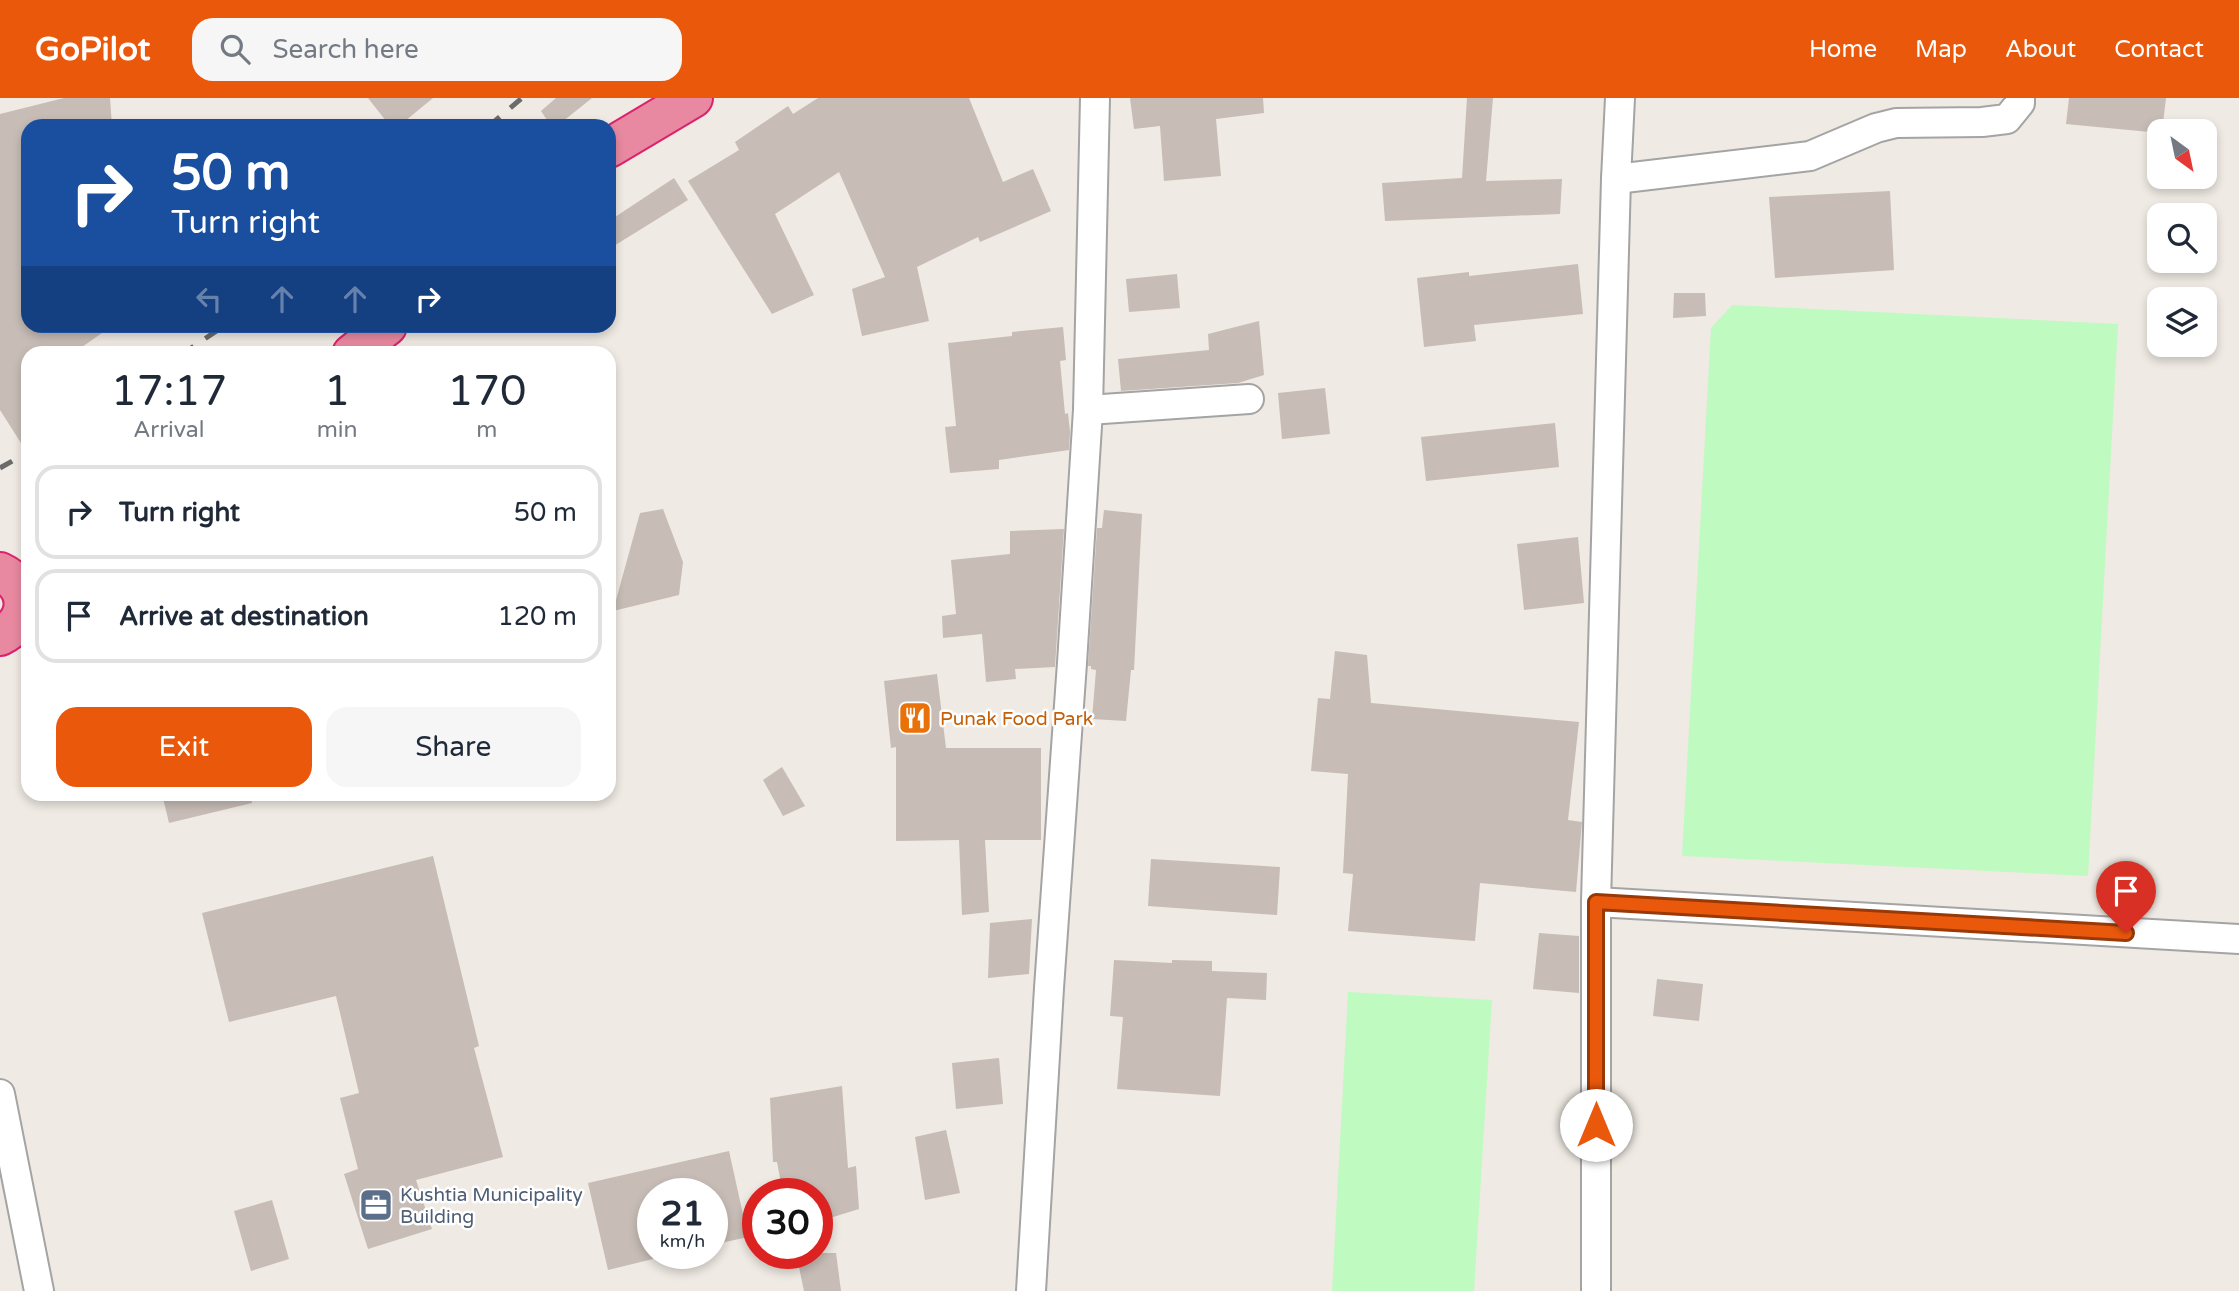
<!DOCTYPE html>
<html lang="en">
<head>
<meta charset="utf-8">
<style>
  :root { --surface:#fff; --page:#f6f6f7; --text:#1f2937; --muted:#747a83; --line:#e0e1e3; --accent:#ea580c }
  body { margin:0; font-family:"Varela Round",sans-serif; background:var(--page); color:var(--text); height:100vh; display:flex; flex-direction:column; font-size:26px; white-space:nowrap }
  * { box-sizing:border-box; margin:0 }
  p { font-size:23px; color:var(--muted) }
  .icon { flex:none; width:38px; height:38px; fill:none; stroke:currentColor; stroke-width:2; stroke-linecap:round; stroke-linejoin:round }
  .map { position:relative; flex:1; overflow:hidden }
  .sheet { position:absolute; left:21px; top:248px; width:595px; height:455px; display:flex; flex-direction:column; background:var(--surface); border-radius:21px; box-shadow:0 4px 10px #0003 }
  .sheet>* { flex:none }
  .top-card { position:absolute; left:21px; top:21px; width:595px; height:214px; border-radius:21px; box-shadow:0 4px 10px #0003; background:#1a4fa0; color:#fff; overflow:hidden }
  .needle { width:46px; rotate:147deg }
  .buttons { position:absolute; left:2147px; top:21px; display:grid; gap:14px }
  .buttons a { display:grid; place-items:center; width:70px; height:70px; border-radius:14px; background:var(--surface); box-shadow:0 4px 10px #0003; font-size:35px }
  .speed { position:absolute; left:637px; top:1080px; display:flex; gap:14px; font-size:35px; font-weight:700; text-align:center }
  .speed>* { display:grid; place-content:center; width:91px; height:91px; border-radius:50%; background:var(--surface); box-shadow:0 4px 10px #0003; line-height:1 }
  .speed small { font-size:18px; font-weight:400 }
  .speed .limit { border:10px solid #d22; background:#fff; color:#111 }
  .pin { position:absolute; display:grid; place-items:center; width:60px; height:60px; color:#fff; margin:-72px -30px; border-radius:50% 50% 50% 0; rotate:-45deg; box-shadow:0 0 7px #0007 }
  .pin .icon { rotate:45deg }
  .me { position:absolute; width:77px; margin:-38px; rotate:0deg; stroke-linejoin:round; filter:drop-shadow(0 0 5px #0008) }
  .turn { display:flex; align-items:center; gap:24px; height:147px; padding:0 35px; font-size:32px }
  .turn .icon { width:91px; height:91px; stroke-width:2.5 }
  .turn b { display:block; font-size:49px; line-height:60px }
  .lanes { display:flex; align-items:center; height:66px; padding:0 35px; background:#0003; justify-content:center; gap:35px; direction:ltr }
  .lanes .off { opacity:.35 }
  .eta { display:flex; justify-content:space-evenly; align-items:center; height:119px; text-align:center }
  .eta b { font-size:42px; font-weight:600; line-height:49px }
  .cta { display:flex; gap:14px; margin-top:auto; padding:14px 35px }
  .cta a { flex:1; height:80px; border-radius:21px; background:var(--accent); color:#fff; font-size:28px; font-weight:600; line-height:80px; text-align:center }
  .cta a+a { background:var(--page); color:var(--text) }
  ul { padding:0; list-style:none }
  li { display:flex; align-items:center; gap:21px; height:94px; margin:0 14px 10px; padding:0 21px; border:4px solid var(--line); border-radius:21px }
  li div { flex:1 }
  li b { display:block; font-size:26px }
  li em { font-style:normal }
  header { display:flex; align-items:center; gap:42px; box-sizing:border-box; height:98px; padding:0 35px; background:var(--accent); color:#fff }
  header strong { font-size:33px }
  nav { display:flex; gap:38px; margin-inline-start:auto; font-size:24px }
  .search { width:490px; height:63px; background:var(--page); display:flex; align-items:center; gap:18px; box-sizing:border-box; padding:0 24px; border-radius:21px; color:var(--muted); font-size:26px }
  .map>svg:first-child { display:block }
</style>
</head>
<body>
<header>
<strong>GoPilot</strong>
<div class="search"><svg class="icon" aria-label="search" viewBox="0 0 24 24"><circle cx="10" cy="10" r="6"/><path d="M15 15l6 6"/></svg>Search here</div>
<nav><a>Home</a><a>Map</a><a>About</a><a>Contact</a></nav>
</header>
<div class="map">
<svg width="2239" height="1193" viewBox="0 0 2239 1193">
  <rect width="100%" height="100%" fill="#efeae3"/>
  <g fill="#bffac0">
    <path d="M1732,207L2118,226L2088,778L1682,758L1711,230Z"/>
    <path d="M1348,894L1492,902L1474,1193H1332Z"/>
  </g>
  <g fill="#c7bcb6">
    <path d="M64,0H110L112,28H28V228H112L72,256H28V356L0,312V16Z"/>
    <path d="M368,0H433L399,28H390Z"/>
    <path d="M556,0H592L557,28H551L541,13Z"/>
    <path d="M818,0H969L1003,84L1033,71L1051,113L980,144L978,139L917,169L929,223L862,238L852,191L885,179L839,74L775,116L814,197L772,216L688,83L739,52L735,44L788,8L793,16Z"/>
    <path d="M1130,0H1263L1264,15L1216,21L1221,78L1164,83L1160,28L1134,31Z"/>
    <path d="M1467,0H1493L1486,83L1562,81L1560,116L1385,123L1382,85L1462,80Z"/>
    <path d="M2069,0H2166L2162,33L2160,35L2066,26Z"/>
    <path d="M674,80L688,102L609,151V123Z"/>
    <path d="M1890,93L1894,172L1775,180L1769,99Z"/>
    <path d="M1578,166L1583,216L1474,227L1476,243L1424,249L1417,180L1469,174V178Z"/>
    <path d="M1177,176L1180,210L1129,214L1126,181Z"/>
    <path d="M1674,195H1705L1706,218L1673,220Z"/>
    <path d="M1259,223L1264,277L1238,285L1121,293L1118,261L1209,252L1208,236Z"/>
    <path d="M1063,229L1066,262L1060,263L1065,316L1068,315L1070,334L1069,352L999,362V371L950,375L945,329L956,328L948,245L1012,238V234Z"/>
    <path d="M1325,290L1330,336L1282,341L1278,295Z"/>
    <path d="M1555,325L1559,369L1426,383L1421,339Z"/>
    <path d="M663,411L683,464L679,497L613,513L640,415Z"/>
    <path d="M1104,412L1142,416L1134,572H1131L1126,623L1092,621L1096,572L1091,571V568H1088L1097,430H1102Z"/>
    <path d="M1064,431L1055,569L1015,571L1016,581L986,584L982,536L943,540L942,518L956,516L951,462L1010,456V433Z"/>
    <path d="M1578,439L1584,505L1524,512L1517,446Z"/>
    <path d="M1335,553L1367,557L1371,605L1579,624L1568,722L1582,724L1576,794L1480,785L1475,843L1348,833L1353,776L1343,775L1348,676L1311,673L1318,600L1330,601Z"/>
    <path d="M937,576L946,650H1041V742H985L989,814L962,817L959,742L896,743V649L891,650L884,583Z"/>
    <path d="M782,669L805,708L783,718L763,682Z"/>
    <path d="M162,696H251L252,705L169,725Z"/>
    <path d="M433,758L479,948L474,950L503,1059L416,1082L432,1131L368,1151L344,1076L358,1071L340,1000L359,995L336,898L229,924L202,815Z"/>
    <path d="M1151,761L1280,769L1277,817L1148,808Z"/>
    <path d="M1032,821L1029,876L988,880L990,825Z"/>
    <path d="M1539,835L1579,838V895L1533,891Z"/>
    <path d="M1114,862L1172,865V862L1212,863V873L1267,875L1266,902L1227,900L1220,998L1117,991L1123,919L1110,918Z"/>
    <path d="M1657,881L1703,886L1699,923L1653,918Z"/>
    <path d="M999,960L1003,1006L956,1011L952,965Z"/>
    <path d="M842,988L848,1070L856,1068L859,1111L817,1124V1096H783L777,1064H773L770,1000Z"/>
    <path d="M946,1032L960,1095L925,1102L915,1039Z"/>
    <path d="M729,1053L748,1139L712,1147V1096H653V1161L608,1172L588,1085Z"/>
    <path d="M272,1102L289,1161L251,1173L234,1113Z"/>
    <path d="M796,1155H836L841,1193H804Z"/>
  </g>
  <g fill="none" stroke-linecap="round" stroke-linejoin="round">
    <defs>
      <g id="minor">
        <path d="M1616,81L1810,58L1876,30L1896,25L1982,24L2007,21L2020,5V0"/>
        <path d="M1088,312L1249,301"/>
        <path d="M1596,804L2239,841"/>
        <path d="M0,996L39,1193"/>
        <path d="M1031,1193L1049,890L1072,565L1088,312L1095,0"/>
        <path d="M1596,1193V804L1616,81L1620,0"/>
      </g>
      <g id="highway">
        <path d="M609,50L693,0"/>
        <path d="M352,256L387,228"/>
        <path d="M0,474C32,489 31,523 0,538"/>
      </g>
    </defs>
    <use href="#minor" stroke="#a4a4a4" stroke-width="32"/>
    <use href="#highway" stroke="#dc216d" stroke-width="42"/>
    <use href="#minor" stroke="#fff" stroke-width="28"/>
    <use href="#highway" stroke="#e889a1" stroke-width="38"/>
    <g stroke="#6b6b6b" stroke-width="5" stroke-dasharray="14 14" stroke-linecap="butt">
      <path d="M489,28L522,0"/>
      <path d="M182,256L224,228"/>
      <path d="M0,370L28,354"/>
    </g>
  </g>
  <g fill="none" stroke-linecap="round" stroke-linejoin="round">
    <defs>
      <path id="route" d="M1596,1027V804L2126,835"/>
    </defs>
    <use href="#route" stroke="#983908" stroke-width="18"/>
    <use href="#route" stroke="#ea580c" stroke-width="12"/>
  </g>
  <defs>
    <symbol id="restaurant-square" viewBox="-11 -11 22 22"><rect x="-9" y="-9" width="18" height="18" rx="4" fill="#e8710a" stroke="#fff"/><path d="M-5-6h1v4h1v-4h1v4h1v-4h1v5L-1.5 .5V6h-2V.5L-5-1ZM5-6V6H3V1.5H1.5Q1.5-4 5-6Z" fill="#fff"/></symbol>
    <symbol id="office-square" viewBox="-11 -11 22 22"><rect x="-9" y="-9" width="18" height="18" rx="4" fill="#5c6f8a" stroke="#fff"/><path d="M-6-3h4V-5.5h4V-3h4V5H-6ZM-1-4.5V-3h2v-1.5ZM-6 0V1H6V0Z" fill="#fff"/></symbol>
  </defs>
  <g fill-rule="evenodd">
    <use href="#restaurant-square" x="896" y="601" width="38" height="38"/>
    <use href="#office-square" x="357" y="1088" width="38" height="38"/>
  </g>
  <g text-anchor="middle" stroke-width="5" stroke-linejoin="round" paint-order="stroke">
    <g font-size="19" fill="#c56008" stroke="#fff" text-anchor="start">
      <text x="940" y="627">Punak Food Park</text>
    </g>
    <g font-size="19" fill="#4e5e75" stroke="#fff" text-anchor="start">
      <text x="400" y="1103">Kushtia Municipality<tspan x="400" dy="22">Building</tspan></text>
    </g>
  </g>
</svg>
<div class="buttons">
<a><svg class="needle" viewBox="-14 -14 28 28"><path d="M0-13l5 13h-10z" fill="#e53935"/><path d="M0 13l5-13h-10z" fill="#747a83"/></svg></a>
<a><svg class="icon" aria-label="search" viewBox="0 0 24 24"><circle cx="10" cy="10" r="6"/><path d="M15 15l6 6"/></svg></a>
<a><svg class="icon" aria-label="layers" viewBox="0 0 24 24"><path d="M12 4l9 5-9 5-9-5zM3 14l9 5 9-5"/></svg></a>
</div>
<div class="speed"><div>21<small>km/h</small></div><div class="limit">30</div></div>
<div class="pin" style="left:2126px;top:835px;background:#d93025"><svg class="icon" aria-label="arrive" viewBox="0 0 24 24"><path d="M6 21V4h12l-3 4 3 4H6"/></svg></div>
<svg class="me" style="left:1596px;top:1027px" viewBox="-20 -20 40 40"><circle r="19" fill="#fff"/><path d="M0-13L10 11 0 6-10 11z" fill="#ea580c"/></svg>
<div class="top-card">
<div class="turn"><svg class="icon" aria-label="right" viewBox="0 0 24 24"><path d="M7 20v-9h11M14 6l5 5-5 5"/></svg><div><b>50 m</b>Turn right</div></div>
<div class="lanes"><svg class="icon off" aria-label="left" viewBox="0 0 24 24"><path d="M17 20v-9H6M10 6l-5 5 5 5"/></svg><svg class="icon off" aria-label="ahead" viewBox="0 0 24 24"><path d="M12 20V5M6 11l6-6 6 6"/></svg><svg class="icon off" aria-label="ahead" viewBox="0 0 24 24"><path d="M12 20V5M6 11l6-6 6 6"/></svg><svg class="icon" aria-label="right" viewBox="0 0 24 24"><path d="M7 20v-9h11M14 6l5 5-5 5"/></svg></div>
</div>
<section class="sheet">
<div class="eta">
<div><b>17:17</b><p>Arrival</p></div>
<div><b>1</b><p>min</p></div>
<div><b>170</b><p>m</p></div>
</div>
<ul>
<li><svg class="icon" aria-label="right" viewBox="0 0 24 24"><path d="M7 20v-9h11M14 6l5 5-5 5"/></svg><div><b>Turn right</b></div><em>50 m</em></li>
<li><svg class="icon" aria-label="arrive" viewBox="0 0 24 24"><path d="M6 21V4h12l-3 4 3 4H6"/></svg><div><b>Arrive at destination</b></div><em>120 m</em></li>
</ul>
<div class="cta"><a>Exit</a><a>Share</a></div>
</section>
</div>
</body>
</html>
